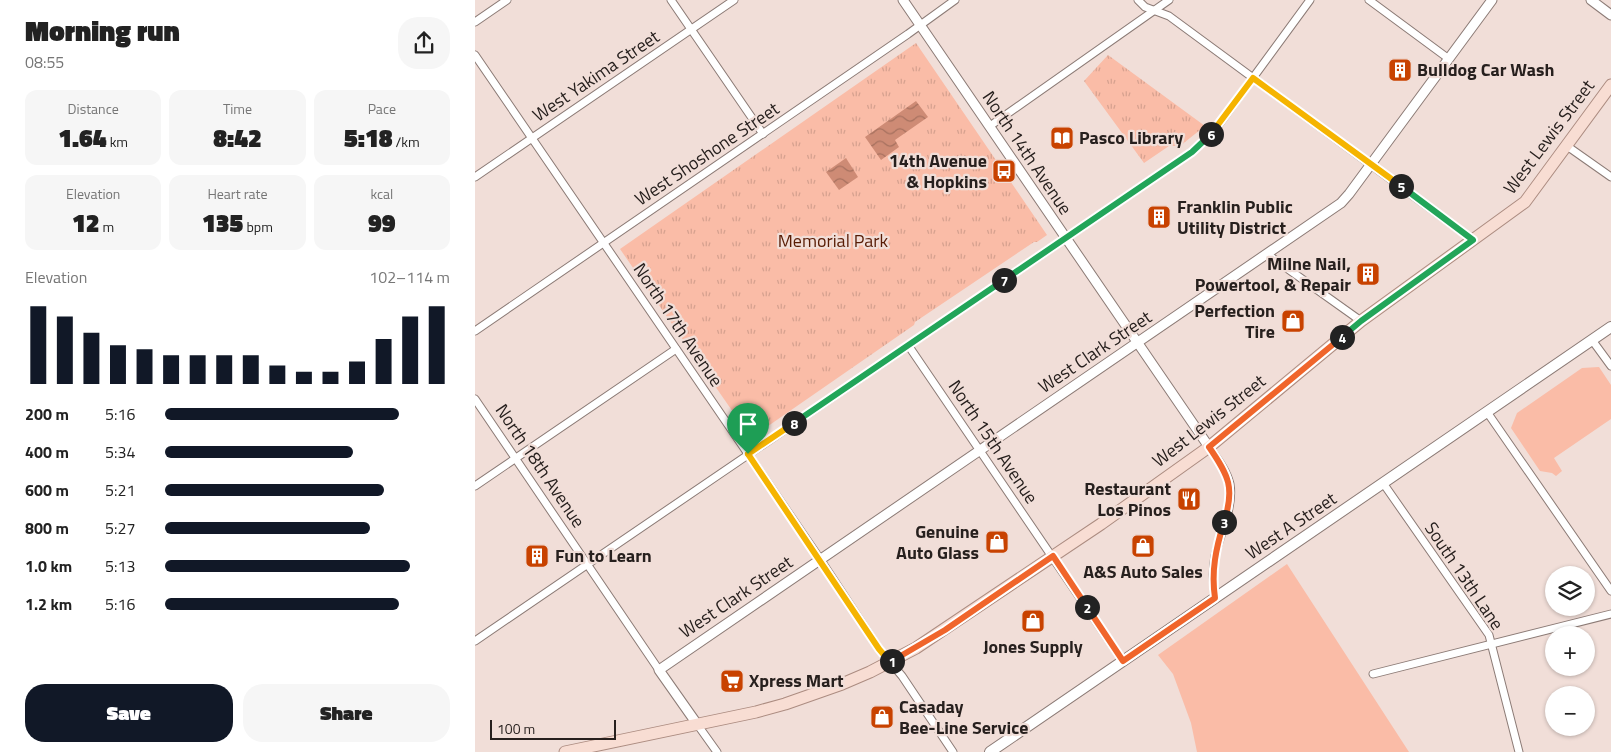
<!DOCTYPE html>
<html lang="en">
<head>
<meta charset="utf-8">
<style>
  body { margin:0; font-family:"Titillium Web",sans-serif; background:#f6f6f6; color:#222; height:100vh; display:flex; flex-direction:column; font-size:19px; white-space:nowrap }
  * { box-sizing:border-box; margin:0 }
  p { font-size:16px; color:#767676 }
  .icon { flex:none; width:28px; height:28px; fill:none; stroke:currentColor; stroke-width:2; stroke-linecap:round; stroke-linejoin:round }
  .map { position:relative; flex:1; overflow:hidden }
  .side { display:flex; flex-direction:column; background:#fff; width:475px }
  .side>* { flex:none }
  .buttons { position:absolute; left:1070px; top:566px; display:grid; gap:10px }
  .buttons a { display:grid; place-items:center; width:50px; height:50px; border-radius:50%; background:#fff; box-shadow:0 1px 4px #0004; font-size:25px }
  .scale { position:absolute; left:15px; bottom:12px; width:126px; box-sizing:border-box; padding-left:5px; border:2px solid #27201e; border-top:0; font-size:14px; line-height:18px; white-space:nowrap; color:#27201e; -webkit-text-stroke:4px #f1ded8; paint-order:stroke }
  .pin { position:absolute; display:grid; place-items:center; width:42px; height:42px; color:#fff; margin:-51px -21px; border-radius:50% 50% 50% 0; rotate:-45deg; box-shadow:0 0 5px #0007 }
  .pin .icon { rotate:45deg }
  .km { position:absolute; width:25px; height:25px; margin:-12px; border-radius:50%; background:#222; color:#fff; font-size:14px; line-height:25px; text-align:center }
  .round { display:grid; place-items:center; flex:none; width:52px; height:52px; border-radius:20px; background:#f6f6f6 }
  .overview { display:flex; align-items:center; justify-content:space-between; height:85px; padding:0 25px }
  h1 { font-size:28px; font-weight:800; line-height:38px }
  .figures { display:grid; grid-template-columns:repeat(3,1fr); gap:8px; height:85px; padding:5px 25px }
  .figures div { display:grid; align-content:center; border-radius:12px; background:#f6f6f6; text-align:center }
  .figures b { font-size:25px; font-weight:800 }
  .figures small { font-size:14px; font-weight:400 }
  .figures p { font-size:14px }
  .chart { height:140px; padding:10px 25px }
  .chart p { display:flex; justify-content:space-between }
  .chart svg { width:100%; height:90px; margin-top:5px; stroke:#111827; stroke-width:6 }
  .cta { display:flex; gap:10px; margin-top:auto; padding:10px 25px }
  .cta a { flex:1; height:58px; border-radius:20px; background:#111827; color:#fff; font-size:20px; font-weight:800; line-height:58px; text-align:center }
  .cta a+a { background:#f6f6f6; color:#222 }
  ul { padding:0 25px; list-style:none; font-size:16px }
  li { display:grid; grid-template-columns:80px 60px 1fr; align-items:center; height:38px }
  li i { height:12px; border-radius:6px; background:#111827 }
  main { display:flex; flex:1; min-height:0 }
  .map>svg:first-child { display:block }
  .green { fill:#fabca7 }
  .park { fill:url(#park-tufts) }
  .water { fill:url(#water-waves) }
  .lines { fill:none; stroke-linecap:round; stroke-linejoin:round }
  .minor-casing { stroke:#8c7b76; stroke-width:9 }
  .tertiary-casing { stroke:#8c7b76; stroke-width:11 }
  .secondary-casing { stroke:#8c7b76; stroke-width:12 }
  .primary-casing { stroke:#ac8c81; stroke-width:13 }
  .minor { stroke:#fff; stroke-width:7 }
  .tertiary { stroke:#fff; stroke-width:9 }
  .secondary { stroke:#fff; stroke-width:10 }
  .primary { stroke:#f8ddd3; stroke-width:11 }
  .split-1-casing { stroke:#fff; stroke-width:10 }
  .split-2-casing { stroke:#fff; stroke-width:10 }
  .split-3-casing { stroke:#fff; stroke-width:10 }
  .split-4-casing { stroke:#fff; stroke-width:10 }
  .split-5-casing { stroke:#fff; stroke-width:10 }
  .split-6-casing { stroke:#fff; stroke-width:10 }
  .split-7-casing { stroke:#fff; stroke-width:10 }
  .split-8-casing { stroke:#fff; stroke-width:10 }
  .split-9-casing { stroke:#fff; stroke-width:10 }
  .split-1 { stroke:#f5b400; stroke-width:6 }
  .split-2 { stroke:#f0652b; stroke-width:6 }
  .split-3 { stroke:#f0652b; stroke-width:6 }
  .split-4 { stroke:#f0652b; stroke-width:6 }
  .split-5 { stroke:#22a559; stroke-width:6 }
  .split-6 { stroke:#f5b400; stroke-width:6 }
  .split-7 { stroke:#22a559; stroke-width:6 }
  .split-8 { stroke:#22a559; stroke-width:6 }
  .split-9 { stroke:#f5b400; stroke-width:6 }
  .labels { text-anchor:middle; stroke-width:4.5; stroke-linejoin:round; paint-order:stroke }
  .poi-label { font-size:18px; font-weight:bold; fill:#27201e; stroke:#f1ded8; text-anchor:start }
  .street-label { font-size:18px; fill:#27201e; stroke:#f1ded8 }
  .park-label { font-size:18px; fill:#581c05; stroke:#f1ded8 }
</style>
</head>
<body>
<main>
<section class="side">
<div class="overview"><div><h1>Morning run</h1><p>08:55</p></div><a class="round"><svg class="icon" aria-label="share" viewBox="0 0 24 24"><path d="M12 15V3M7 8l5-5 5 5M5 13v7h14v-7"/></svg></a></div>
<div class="figures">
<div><p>Distance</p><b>1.64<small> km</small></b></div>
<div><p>Time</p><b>8:42</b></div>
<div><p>Pace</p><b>5:18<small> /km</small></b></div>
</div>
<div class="figures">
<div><p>Elevation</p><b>12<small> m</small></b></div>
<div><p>Heart rate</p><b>135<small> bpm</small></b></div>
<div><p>kcal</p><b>99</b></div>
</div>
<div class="chart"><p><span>Elevation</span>102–114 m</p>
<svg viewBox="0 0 160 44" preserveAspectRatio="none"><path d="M5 44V6M15 44V11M25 44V19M35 44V25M45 44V27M55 44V30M65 44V30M75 44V30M85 44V30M95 44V35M105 44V38M115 44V38M125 44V33M135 44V22M145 44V11M155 44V6"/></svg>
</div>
<ul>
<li><b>200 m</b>5:16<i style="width:82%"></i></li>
<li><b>400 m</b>5:34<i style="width:66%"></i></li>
<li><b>600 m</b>5:21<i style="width:77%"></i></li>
<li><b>800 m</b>5:27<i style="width:72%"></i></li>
<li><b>1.0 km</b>5:13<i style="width:86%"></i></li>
<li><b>1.2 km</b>5:16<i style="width:82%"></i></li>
</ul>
<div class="cta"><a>Save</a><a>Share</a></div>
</section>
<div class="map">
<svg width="1136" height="752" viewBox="0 0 1136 752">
  <defs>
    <pattern id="park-tufts" width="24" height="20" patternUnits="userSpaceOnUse" patternTransform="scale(1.25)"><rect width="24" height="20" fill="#fabca7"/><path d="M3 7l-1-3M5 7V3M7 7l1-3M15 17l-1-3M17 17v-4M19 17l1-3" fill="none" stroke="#d6a18f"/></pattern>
    <pattern id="water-waves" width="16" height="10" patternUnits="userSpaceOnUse" patternTransform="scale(1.25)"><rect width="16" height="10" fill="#ce8b75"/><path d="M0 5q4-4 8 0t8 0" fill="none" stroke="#a7715f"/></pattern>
  </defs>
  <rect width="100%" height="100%" fill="#f1ded8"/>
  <g class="green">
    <polygon points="1124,367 1136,385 1136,419 1079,458 1087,471 1081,476 1077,473 1065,471 1036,428 1042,413 1107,368"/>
    <polygon points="812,564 934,752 722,752 716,723 698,674 683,655"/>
  </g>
  <g class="park">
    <polygon points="441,43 572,235 562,242 559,242 440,322 439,325 276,438 145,249"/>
    <polygon points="633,55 730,126 705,146 694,146 669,163 609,81"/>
  </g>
  <g class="water">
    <polygon points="441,101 453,117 420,140 424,147 406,160 390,137"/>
    <polygon points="371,158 383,177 364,190 351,172"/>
  </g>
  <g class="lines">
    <g class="minor-casing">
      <g id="minor">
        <polyline points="196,0 288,134"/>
        <polyline points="663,0 670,7 694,16 998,240"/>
        <polyline points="894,0 974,59"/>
        <polyline points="0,22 32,0"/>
        <polyline points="0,55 345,559 404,649 427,676 478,752"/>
        <polyline points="515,126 694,0"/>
        <polyline points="1092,146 1136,177"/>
        <polyline points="0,177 259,0"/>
        <polyline points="792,254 886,321"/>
        <polyline points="0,331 433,34 480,0"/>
        <polyline points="1117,340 1136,366"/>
        <polyline points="433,345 648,661"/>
        <polyline points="0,399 184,670"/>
        <polyline points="1012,412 1136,591"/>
        <path d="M734 447C742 458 752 471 755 484 759 507 745 534 740 556 737 570 738 584 740 598"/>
        <polyline points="908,483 1014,635 1044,752"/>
        <polyline points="0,486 201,349"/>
        <polyline points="0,641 717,152 739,131 835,0"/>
        <polyline points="898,674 1136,614"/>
        <polyline points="222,724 242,752"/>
      </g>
    </g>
    <g class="tertiary-casing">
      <g id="tertiary">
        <polyline points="428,0 734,447"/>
        <polyline points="1116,0 1136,15"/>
        <polyline points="222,724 184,670 866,203 874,194 1017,0"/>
      </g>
    </g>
    <g class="secondary-casing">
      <polyline id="secondary" points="515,752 1136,327"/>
    </g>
    <g class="primary-casing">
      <polyline id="primary" points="90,752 281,712 310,704 367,684 395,672 441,648 626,524 734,447 886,321 1050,202 1136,85"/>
    </g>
    <use href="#minor" class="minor"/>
    <use href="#tertiary" class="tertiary"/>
    <use href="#secondary" class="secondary"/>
    <use href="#primary" class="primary"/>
  </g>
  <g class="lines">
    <g class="split-1-casing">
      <polyline id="split-1" points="273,454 404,649 415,662 417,661"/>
    </g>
    <g class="split-2-casing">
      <polyline id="split-2" points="417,661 470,630 578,556 612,607"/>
    </g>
    <g class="split-3-casing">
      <path id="split-3" d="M612 607 648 661 740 598C736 571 741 548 749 522"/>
    </g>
    <g class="split-4-casing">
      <path id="split-4" d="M749 522C760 488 754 476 734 447L867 337"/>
    </g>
    <g class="split-5-casing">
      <polyline id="split-5" points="867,337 886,321 998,240 926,186"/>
    </g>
    <g class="split-6-casing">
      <polyline id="split-6" points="736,134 778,78 926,186"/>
    </g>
    <g class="split-7-casing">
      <polyline id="split-7" points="529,280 717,152 736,134"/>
    </g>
    <g class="split-8-casing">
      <polyline id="split-8" points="319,423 529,280"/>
    </g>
    <g class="split-9-casing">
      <polyline id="split-9" points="273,454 319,423"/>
    </g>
    <use href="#split-1" class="split-1"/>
    <use href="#split-2" class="split-2"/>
    <use href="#split-3" class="split-3"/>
    <use href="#split-4" class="split-4"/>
    <use href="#split-5" class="split-5"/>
    <use href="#split-6" class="split-6"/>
    <use href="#split-7" class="split-7"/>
    <use href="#split-8" class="split-8"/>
    <use href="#split-9" class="split-9"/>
  </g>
  <defs>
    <g id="building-square" transform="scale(1.25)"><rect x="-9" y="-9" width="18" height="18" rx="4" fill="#c84200" stroke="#f1ded8"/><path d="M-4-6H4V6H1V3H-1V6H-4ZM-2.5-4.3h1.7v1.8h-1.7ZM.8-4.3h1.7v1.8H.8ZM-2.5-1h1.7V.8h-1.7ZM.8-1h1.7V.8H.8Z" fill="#fff"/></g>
    <g id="library-square" transform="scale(1.25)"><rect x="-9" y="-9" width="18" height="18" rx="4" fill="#c84200" stroke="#f1ded8"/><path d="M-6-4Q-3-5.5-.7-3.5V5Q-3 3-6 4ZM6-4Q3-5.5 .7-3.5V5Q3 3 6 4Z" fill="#fff"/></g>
    <g id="bus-square" transform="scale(1.25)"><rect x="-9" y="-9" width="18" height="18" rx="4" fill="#c84200" stroke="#f1ded8"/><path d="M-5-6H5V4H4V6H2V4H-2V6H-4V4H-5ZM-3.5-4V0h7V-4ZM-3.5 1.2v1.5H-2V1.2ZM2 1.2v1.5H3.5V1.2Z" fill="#fff"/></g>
    <g id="shop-square" transform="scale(1.25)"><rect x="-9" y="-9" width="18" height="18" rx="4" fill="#c84200" stroke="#f1ded8"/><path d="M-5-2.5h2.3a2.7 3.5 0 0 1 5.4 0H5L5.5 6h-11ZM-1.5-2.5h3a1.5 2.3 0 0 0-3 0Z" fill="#fff"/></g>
    <g id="restaurant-square" transform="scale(1.25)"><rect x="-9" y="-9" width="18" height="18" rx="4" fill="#c84200" stroke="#f1ded8"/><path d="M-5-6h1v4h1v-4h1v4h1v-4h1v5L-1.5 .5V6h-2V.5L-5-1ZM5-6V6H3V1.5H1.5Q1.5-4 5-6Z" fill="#fff"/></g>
    <g id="supermarket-square" transform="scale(1.25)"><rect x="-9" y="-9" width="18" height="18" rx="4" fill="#c84200" stroke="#f1ded8"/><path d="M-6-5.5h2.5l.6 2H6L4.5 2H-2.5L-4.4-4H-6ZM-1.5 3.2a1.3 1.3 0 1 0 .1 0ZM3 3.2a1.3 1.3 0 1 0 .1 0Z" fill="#fff"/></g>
  </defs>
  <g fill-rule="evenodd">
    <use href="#building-square" x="925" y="70"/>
    <use href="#library-square" x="587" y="138"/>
    <use href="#bus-square" x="529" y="171"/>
    <use href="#building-square" x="684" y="217"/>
    <use href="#building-square" x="893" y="274"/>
    <use href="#shop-square" x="818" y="321"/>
    <use href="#restaurant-square" x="714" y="499"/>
    <use href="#shop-square" x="522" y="542"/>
    <use href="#shop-square" x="668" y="546"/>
    <use href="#building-square" x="62" y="556"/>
    <use href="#shop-square" x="558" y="621"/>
    <use href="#supermarket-square" x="257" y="681"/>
    <use href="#shop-square" x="407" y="717"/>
  </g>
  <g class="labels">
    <g class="poi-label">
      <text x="942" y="76">Bulldog Car Wash</text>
      <text x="604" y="144">Pasco Library</text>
      <text x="512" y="167" text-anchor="end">14th Avenue<tspan x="512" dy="21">&amp; Hopkins</tspan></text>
      <text x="702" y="213">Franklin Public<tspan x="702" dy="21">Utility District</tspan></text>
      <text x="876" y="270" text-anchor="end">Milne Nail,<tspan x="876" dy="21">Powertool, &amp; Repair</tspan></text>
      <text x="800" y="317" text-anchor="end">Perfection<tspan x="800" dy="21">Tire</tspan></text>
      <text x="696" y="495" text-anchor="end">Restaurant<tspan x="696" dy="21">Los Pinos</tspan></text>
      <text x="504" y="538" text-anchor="end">Genuine<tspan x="504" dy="21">Auto Glass</tspan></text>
      <text x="80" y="562">Fun to Learn</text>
      <text x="668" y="578" text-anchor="middle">A&amp;S Auto Sales</text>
      <text x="558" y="653" text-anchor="middle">Jones Supply</text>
      <text x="274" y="687">Xpress Mart</text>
      <text x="424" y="713">Casaday<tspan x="424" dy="21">Bee-Line Service</tspan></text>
    </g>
    <g class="street-label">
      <text transform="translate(121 76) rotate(-34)" y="6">West Yakima Street</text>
      <text transform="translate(1074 137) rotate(-53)" y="6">West Lewis Street</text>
      <text transform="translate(552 153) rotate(56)" y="6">North 14th Avenue</text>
      <text transform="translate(232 154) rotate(-34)" y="6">West Shoshone Street</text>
      <text transform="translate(203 325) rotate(56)" y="6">North 17th Avenue</text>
      <text transform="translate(620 352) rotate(-34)" y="6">West Clark Street</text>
      <text transform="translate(734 421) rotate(-38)" y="6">West Lewis Street</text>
      <text transform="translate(518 442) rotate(56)" y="6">North 15th Avenue</text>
      <text transform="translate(65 466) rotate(56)" y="6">North 18th Avenue</text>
      <text transform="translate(816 526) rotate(-34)" y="6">West A Street</text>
      <text transform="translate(989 576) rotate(56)" y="6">South 13th Lane</text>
      <text transform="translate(261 597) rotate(-34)" y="6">West Clark Street</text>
    </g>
    <g class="park-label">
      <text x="358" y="247">Memorial Park</text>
    </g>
  </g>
</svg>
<div class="buttons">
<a><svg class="icon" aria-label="layers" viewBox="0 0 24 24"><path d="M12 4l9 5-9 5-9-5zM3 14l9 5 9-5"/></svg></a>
<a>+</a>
<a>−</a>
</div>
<div class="scale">100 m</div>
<div class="pin" style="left:273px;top:454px;background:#1e9e55"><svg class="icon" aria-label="arrive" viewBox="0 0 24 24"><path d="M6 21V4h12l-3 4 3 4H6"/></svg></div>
<b class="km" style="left:417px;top:661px">1</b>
<b class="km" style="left:612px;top:607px">2</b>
<b class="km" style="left:749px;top:522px">3</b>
<b class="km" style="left:867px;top:337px">4</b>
<b class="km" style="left:926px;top:186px">5</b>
<b class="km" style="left:736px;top:134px">6</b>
<b class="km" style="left:529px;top:280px">7</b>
<b class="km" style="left:319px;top:423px">8</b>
</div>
</main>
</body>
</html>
